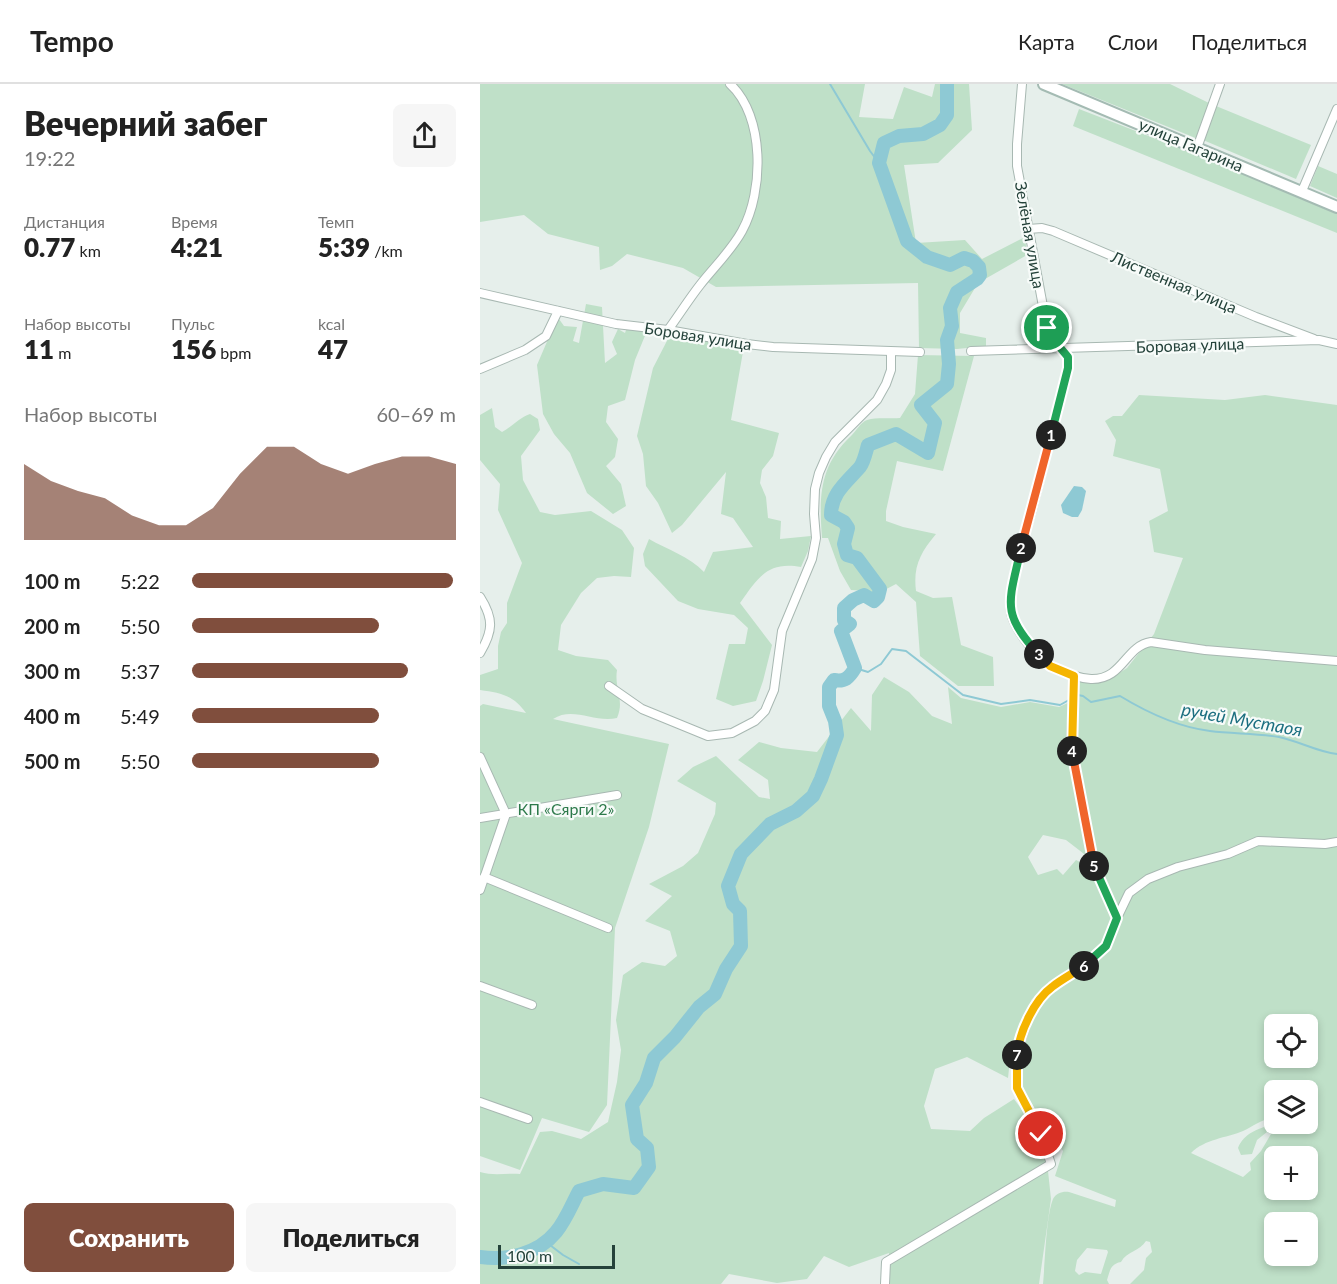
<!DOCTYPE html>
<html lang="ru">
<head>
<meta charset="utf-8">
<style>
  body { margin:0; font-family:Lato,sans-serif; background:#f6f6f6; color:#222; height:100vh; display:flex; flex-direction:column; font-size:22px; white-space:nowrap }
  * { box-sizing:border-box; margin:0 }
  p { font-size:20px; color:#767676 }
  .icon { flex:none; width:33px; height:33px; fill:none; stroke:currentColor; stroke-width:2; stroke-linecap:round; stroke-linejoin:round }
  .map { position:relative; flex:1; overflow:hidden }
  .sheet { display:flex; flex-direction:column; background:#fff; width:480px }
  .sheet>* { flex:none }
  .buttons { position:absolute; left:784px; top:930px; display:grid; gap:12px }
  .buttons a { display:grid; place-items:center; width:54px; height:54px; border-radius:9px; background:#fff; box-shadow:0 3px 9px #0003; font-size:30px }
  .scale { position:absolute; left:18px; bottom:15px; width:117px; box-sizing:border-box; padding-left:6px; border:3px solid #24423a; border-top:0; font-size:16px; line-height:21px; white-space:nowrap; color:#24423a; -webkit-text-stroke:4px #f7fbf9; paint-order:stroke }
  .pin { position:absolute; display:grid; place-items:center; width:51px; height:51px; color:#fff; margin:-26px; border:3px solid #fff; border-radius:50%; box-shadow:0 2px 6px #0007 }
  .km { position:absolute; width:30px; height:30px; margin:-15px; border-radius:50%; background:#222; color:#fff; font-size:16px; line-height:30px; text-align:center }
  .round { display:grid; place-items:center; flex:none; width:63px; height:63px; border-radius:9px; background:#f6f6f6 }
  .overview { display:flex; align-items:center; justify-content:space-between; height:102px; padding:0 24px }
  h1 { font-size:33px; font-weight:800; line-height:45px }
  .metrics { display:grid; grid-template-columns:repeat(3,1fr); gap:9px; height:102px; padding:6px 24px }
  .metrics div { display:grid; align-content:center }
  .metrics b { font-size:26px; font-weight:800 }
  .metrics small { font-size:16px; font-weight:400 }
  .metrics p { font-size:16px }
  .chart { height:168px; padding:12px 24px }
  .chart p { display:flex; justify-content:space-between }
  .chart svg { width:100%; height:108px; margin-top:6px; fill:#804e3d; opacity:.7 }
  .cta { display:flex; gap:12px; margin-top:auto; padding:12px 24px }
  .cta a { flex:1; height:69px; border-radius:9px; background:#804e3d; color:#fff; font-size:24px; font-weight:800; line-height:69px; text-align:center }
  .cta a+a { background:#f6f6f6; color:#222 }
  ul { padding:0 24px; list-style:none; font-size:20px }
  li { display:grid; grid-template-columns:96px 72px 1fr; align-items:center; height:45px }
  li i { height:15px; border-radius:8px; background:#804e3d }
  header { display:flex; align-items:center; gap:36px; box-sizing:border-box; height:84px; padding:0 30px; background:#fff; border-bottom:2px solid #e0e0e0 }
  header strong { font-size:28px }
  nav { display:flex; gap:33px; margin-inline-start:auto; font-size:21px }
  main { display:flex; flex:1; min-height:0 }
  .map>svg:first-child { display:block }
  .green { fill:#bfe0c8; fill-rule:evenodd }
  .water { fill:#8ec9d4 }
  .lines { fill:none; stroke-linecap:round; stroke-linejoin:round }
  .stream { stroke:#8ec9d4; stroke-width:2 }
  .river { stroke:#8ec9d4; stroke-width:14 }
  .minor-casing { stroke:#a8b8b2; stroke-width:10 }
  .secondary-casing { stroke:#a4bbb3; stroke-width:14 }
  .minor { stroke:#fff; stroke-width:8 }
  .secondary { stroke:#fff; stroke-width:10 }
  .split-1-casing { stroke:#fff; stroke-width:12 }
  .split-2-casing { stroke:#fff; stroke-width:12 }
  .split-3-casing { stroke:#fff; stroke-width:12 }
  .split-4-casing { stroke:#fff; stroke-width:12 }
  .split-5-casing { stroke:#fff; stroke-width:12 }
  .split-6-casing { stroke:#fff; stroke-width:12 }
  .split-7-casing { stroke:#fff; stroke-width:12 }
  .split-8-casing { stroke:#fff; stroke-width:12 }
  .split-1 { stroke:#22a559; stroke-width:8 }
  .split-2 { stroke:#f0652b; stroke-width:8 }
  .split-3 { stroke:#22a559; stroke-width:8 }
  .split-4 { stroke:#f5b400; stroke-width:8 }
  .split-5 { stroke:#f0652b; stroke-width:8 }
  .split-6 { stroke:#22a559; stroke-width:8 }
  .split-7 { stroke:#f5b400; stroke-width:8 }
  .split-8 { stroke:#f5b400; stroke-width:8 }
  .labels { text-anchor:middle; stroke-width:4.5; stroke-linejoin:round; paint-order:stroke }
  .street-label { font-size:16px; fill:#24423a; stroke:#f7fbf9 }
  .park-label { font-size:16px; fill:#2d7a4b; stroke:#f7fbf9 }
  .water-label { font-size:18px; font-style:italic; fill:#1c6f80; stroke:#f7fbf9 }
</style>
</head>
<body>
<header>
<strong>Tempo</strong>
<nav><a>Карта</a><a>Слои</a><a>Поделиться</a></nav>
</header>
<main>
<section class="sheet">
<div class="overview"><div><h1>Вечерний забег</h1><p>19:22</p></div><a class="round"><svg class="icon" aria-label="share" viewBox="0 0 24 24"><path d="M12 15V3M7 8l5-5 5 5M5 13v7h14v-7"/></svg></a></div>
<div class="metrics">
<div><p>Дистанция</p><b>0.77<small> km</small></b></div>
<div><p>Время</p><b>4:21</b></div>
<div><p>Темп</p><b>5:39<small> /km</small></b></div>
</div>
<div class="metrics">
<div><p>Набор высоты</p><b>11<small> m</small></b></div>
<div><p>Пульс</p><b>156<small> bpm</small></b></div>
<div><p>kcal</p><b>47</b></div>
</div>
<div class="chart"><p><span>Набор высоты</span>60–69 m</p>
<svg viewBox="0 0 160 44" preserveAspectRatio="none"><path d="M0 44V13L10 20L20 24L30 27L40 34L50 38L60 38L70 31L80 17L90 6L100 6L110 13L120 17L130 13L140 10L150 10L160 13V44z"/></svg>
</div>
<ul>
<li><b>100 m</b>5:22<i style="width:99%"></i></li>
<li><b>200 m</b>5:50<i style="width:71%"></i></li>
<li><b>300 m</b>5:37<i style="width:82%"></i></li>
<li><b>400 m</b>5:49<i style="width:71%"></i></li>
<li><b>500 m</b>5:50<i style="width:71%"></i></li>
</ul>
<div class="cta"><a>Сохранить</a><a>Поделиться</a></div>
</section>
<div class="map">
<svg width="857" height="1200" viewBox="0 0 857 1200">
  <rect width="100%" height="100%" fill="#e6efeb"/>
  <g class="green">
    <polygon points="0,0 385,0 379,33 413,35 424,3 452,13 455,0 489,0 492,46 458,79 424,81 436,159 485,156 502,175 545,153 547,171 498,199 480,229 480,249 506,254 506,262 477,265 439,264 438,199 236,203 203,184 147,170 132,182 120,186 119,163 68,150 44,131 0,138"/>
    <polygon points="582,0 690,0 731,20 718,55"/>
    <polygon points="736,22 831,61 816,95 723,56"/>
    <polygon points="599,25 715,70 857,130 857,149 593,42"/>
    <polygon points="838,82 857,90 857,114 830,102"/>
    <polygon points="106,220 122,223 125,279 137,270 132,258 138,245 145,249 148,240 169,242 155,276 145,316 128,322 126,338 138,355 135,373 126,382 141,400 146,422 133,430 107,409 90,369 74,350 63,330 57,281 72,246 79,235 84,242 97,243 93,257 99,259"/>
    <path d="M191 249 264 262 251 336 299 349 293 372 282 386 280 399 286 413 288 434 301 437 300 455 331 452 328 467 321 483C287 477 278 494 260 519L292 561 283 597 276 617 253 622 236 615 249 560H265L268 544 254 531 218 525 198 517 165 482 163 470 169 455C188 466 209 472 224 488L233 468 273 463 253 434 241 430 246 388 202 441 192 449 178 419 166 402 163 370 157 352 173 284Z"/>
    <path d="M438 271 494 272 463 387 417 377 406 427V437L423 443 456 450C440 469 433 483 436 507L453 514 472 513 481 561 513 573 514 602H478L440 572 436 518 416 500 395 511 387 507 371 506 360 487 348 454H342C339 413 339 382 371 352 376 347 381 338 387 336 397 333 410 335 420 334L435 310Z"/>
    <path d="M659 311 745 316 785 311 857 321V1200H650L664 1186 666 1174 672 1168 670 1158 666 1157C660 1167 647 1167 641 1178 630 1180 630 1187 627 1196L629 1200H563C565 1180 566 1132 573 1115 576 1109 583 1107 589 1108L635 1123 636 1116 575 1092 583 1067 561 1035 542 1003 543 967 553 934 570 904 552 915 531 966 528 994 487 973 455 985 444 1022 451 1045 490 1047 504 1034 534 1015 554 1042 570 1080 568 1087 571 1115 559 1200H408L409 1169 369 1183 344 1172 327 1195 297 1199 249 1190 241 1200H0V1088C13 1092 26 1089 40 1090L60 1048 72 1047 101 1055 128 1038 137 998 141 966 136 936 143 891 162 878 185 882 197 872 190 847 165 837 192 812 169 800 203 782 218 769 235 730 236 719 197 697 213 683 236 672 279 713 290 715 288 696 258 676 279 658 301 664 337 668 371 624 391 647 392 611 404 593 429 608 452 632 472 640 468 603 481 614 521 623 550 618 579 623 590 618 587 660 589 681 608 773 586 756 563 751 548 773 558 791 577 785 583 791 596 776 614 785 637 833 615 784 616 779 613 759 596 661 598 598 627 597 647 584 674 550 703 474 674 468 669 437 688 427 680 385 633 372 636 356 625 337 633 332H642ZM795 940H828V974H795ZM795 1006H828V1040H795ZM794 1034 793 1040C778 1045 764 1049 758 1064L761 1071 772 1070 777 1056 787 1048 791 1050 781 1067 770 1079 771 1086 763 1093 711 1069C725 1055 746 1054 763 1047 774 1042 781 1035 794 1034ZM795 1072H828V1106H795ZM795 1138H828V1172H795ZM607 1164 627 1166 628 1168 621 1190 605 1188 599 1191 595 1187 597 1176Z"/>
    <path d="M12 324 15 343 22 348C33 342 39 334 50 330L58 335 60 346 41 372 43 396 60 428 75 431 111 427 142 446 154 464 151 493 134 492 117 494 101 509 81 541 78 566 96 572 128 576 137 586C134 605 145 616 137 634 114 639 93 622 73 635L189 660 169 743 135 844 127 1021 109 1048 62 1034 40 1086 0 1072V622L3 620 46 629C33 611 21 609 0 606V591L18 585V562L21 548 27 539V519L42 479 18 426 20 400 0 376V331Z"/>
  </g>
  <polygon class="water" points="594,402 602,403 606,407 602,426 598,433 592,433 583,429 581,421"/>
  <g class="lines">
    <g class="stream">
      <polyline points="350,0 390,67 399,79"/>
      <path d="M375 584 388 588 401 580 412 565 426 567 483 611 521 620 550 616 580 621 598 611 603 612 611 618 640 612C668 629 697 643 730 647 753 650 776 649 799 653 819 657 837 668 857 670"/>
      <polyline points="66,1158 83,1171 99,1180"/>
    </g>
    <path class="river" d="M0 1173C27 1177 58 1170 76 1148 86 1136 92 1120 99 1107L123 1100 154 1104 169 1083 167 1064 157 1055 152 1021 166 999 174 974 195 953 219 923 235 910 246 885 261 862 260 827 253 820 248 802 261 770 290 740 316 727 333 712 341 695 357 651 355 637 349 622V603L354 596C365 598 369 594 375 584L361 547 370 540 364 536V524L373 516 384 511 394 517 398 513 400 505 377 474 367 471 364 460 368 444 364 438 351 431C351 409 367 398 380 383 384 378 386 368 388 361L416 350 448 369 455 339 441 321 467 300 469 280 467 256 472 242 470 224 477 208 497 195 500 191 499 183 493 177 484 174 470 181 447 173 427 157 399 79 404 59 419 52 443 50 460 41 467 31V0"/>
    <g class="minor-casing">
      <g id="minor">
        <path d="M542 0 537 60V82L567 244 573 255 588 273V284C576 332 564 379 552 426 545 450 527 506 531 529 534 545 558 575 572 583 584 589 598 594 611 595 643 596 645 562 671 558L725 566 857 577"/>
        <polyline points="717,64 740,0"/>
        <polyline points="822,107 857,25"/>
        <polyline points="548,145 562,144 573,147 776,233 834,255"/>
        <polyline points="0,209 136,240 188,246 267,260 293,263 440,268"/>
        <path d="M188 246C199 231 209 215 220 201 234 183 251 167 262 147 284 107 285 32 250 0"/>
        <polyline points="491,267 839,256 857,260"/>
        <polyline points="0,285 45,266 66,252 78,227"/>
        <path d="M0 513C14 535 13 547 0 569"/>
        <polyline points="129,602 162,625 228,652 252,649 275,637 285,627 294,606 302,547 332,475 336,454 334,430 335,405 339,389 346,373 355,358 397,316 406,300 411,286 411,269"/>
        <polyline points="0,673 26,730"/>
        <polyline points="0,734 137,711"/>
        <polyline points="4,793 128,844"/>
        <polyline points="0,806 26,730"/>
        <polyline points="637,834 649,809 668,795 698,783 748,770 778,757 845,760 857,758"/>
        <polyline points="0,902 52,921"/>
        <polyline points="0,1018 48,1035"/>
        <polyline points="405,1200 406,1178 571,1080 561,1050 537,1004 537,967 548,935 557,918 571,903 604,883 626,862 637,834 614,785 591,660 594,592"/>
      </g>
    </g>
    <g class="secondary-casing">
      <polyline id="secondary" points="564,0 857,123"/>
    </g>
    <use href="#minor" class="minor"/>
    <use href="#secondary" class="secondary"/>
  </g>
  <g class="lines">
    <g class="split-1-casing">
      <polyline id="split-1" points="567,244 573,255 588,273 588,284 571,351"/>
    </g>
    <g class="split-2-casing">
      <polyline id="split-2" points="541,464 571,351"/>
    </g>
    <g class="split-3-casing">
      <path id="split-3" d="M541 464C530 516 519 529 559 570"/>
    </g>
    <g class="split-4-casing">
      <polyline id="split-4" points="559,570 570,582 594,592 592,667"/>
    </g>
    <g class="split-5-casing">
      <polyline id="split-5" points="592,667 614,782"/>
    </g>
    <g class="split-6-casing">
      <polyline id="split-6" points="604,882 626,862 637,834 614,782"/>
    </g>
    <g class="split-7-casing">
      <path id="split-7" d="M537 971C539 949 554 916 572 903 582 895 594 889 604 882"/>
    </g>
    <g class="split-8-casing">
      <polyline id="split-8" points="537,971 537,1004 561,1050"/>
    </g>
    <use href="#split-1" class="split-1"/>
    <use href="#split-2" class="split-2"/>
    <use href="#split-3" class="split-3"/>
    <use href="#split-4" class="split-4"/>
    <use href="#split-5" class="split-5"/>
    <use href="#split-6" class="split-6"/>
    <use href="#split-7" class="split-7"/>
    <use href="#split-8" class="split-8"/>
  </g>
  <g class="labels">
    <g class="street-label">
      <text transform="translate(711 61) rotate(23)" y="6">улица Гагарина</text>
      <text transform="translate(550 151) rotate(80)" y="6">Зелёная улица</text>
      <text transform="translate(694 198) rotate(23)" y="6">Лиственная улица</text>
      <text transform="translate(218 252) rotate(9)" y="6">Боровая улица</text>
      <text transform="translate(710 261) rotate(-2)" y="6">Боровая улица</text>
    </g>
    <g class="park-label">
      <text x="86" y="731">КП «Сярги 2»</text>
    </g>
    <g class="water-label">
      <text transform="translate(762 636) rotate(10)" y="6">ручей Мустаоя</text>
    </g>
  </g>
</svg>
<div class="buttons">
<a><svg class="icon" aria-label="locate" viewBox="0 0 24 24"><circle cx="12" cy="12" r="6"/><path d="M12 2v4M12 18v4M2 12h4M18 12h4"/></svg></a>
<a><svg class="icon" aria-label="layers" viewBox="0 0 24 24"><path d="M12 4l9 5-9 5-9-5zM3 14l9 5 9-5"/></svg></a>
<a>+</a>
<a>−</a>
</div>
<div class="scale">100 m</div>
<div class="pin" style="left:567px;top:244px;background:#1e9e55"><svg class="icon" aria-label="arrive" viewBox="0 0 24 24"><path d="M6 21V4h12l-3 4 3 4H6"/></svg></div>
<div class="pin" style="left:561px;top:1050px;background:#d93025"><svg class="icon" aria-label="check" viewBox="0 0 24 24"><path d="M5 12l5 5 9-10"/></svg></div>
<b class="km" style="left:571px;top:351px">1</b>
<b class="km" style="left:541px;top:464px">2</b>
<b class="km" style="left:559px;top:570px">3</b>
<b class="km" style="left:592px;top:667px">4</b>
<b class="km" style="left:614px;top:782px">5</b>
<b class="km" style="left:604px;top:882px">6</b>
<b class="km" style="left:537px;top:971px">7</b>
</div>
</main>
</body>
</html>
